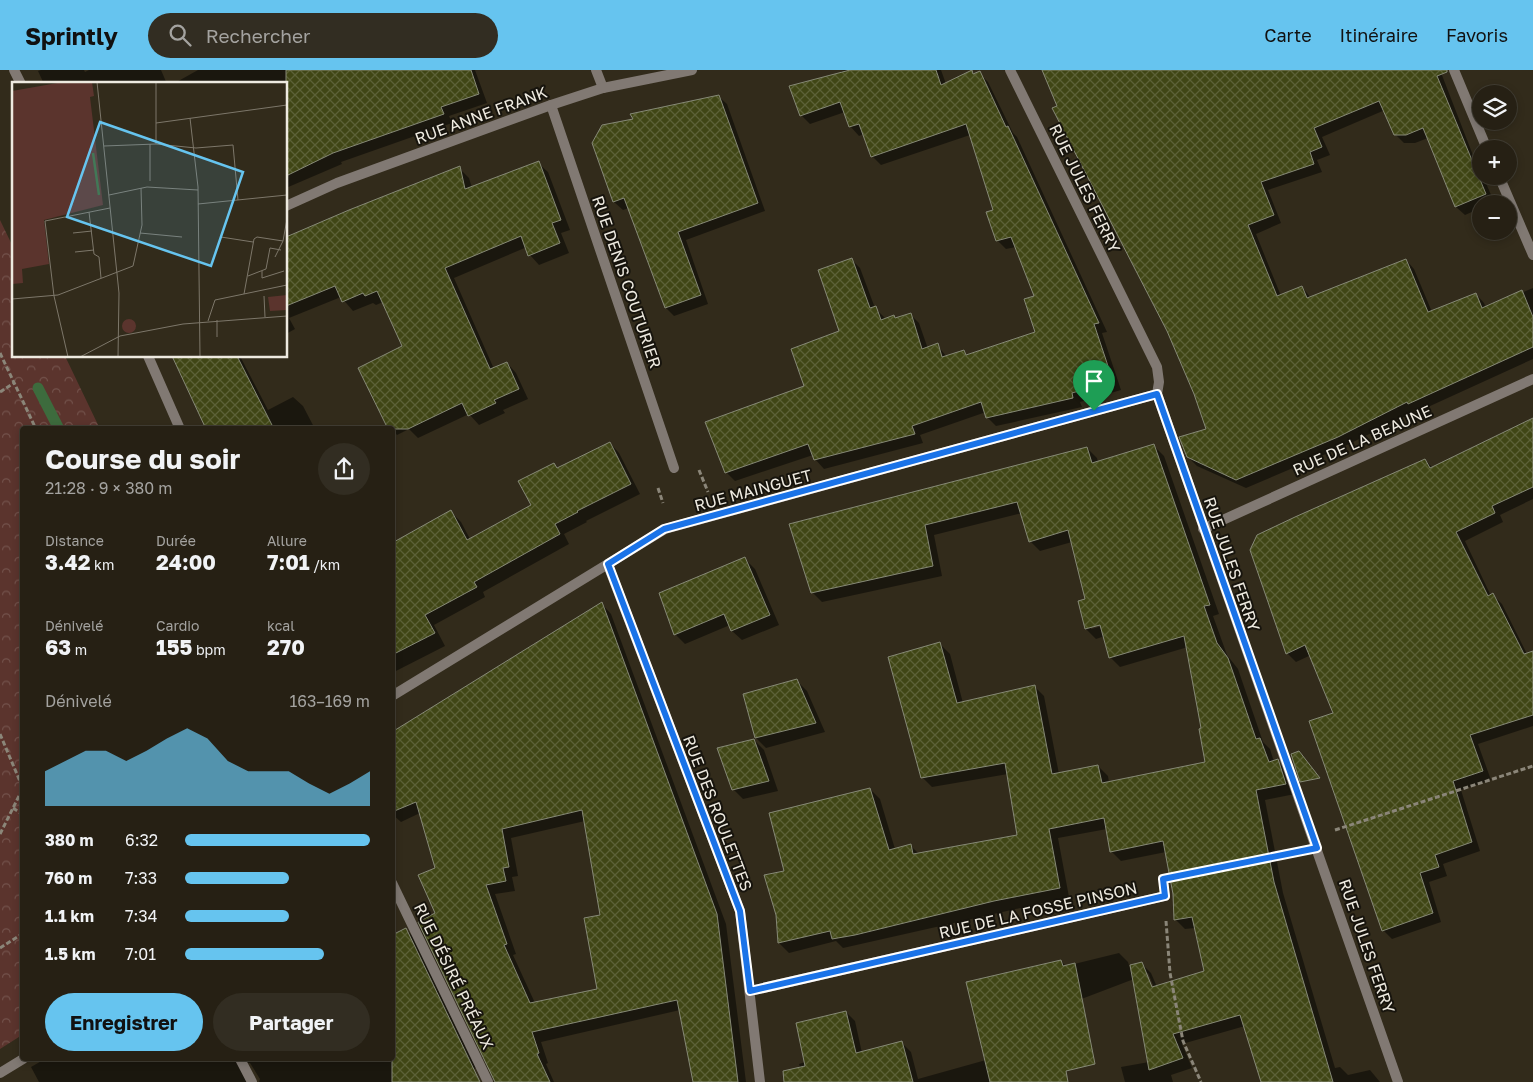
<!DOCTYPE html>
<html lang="fr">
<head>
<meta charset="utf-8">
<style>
  body { margin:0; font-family:"Golos Text",sans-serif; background:#322d22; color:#f1f3f6; height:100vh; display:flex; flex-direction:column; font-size:19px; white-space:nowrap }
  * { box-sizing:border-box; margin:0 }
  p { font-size:16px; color:#a4a3a0 }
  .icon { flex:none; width:28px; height:28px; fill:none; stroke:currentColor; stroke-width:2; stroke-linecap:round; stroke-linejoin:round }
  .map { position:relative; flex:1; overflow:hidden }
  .drawer { position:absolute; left:20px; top:356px; width:375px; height:635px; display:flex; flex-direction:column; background:#262014; border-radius:5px; box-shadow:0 2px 8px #0003,0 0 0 1px #423e34 }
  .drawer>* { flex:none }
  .buttons { position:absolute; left:1472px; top:15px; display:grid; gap:10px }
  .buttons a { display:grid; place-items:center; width:45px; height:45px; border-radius:50%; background:#262014; box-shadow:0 2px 8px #0003,0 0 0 1px #423e34; font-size:25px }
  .pin { position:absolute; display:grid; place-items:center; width:42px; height:42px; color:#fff; margin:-51px -21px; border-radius:50% 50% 50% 0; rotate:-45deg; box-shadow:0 0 5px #0007 }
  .pin .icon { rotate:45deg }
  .round { display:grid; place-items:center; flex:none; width:52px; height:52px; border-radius:26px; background:#322d22 }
  .head { display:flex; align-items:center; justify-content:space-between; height:85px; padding:0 25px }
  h1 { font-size:28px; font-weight:700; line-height:38px }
  .stats { display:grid; grid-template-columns:repeat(3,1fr); gap:8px; height:85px; padding:5px 25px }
  .stats div { display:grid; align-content:center }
  .stats b { font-size:21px; font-weight:700 }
  .stats small { font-size:14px; font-weight:400 }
  .stats p { font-size:14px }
  .chart { height:140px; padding:10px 25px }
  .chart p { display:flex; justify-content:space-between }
  .chart svg { width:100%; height:90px; margin-top:5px; fill:#66c4ef; opacity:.7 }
  .action { display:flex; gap:10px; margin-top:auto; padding:10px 25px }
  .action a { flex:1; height:58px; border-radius:30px; background:#66c4ef; color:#111; font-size:20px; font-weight:700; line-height:58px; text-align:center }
  .action a+a { background:#322d22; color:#f1f3f6 }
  ul { padding:0 25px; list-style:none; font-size:16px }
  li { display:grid; grid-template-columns:80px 60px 1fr; align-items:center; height:38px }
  li i { height:12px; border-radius:6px; background:#66c4ef }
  header { display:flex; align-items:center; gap:30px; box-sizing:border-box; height:70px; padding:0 25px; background:#66c4ef; color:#111 }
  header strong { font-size:24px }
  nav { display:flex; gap:28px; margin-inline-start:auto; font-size:18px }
  .search { width:350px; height:45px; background:#322d22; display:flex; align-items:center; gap:12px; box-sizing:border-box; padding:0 18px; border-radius:28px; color:#a4a3a0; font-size:19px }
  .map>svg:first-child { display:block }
  .park { fill:url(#park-crowns) }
  .shadow { fill:#0007; fill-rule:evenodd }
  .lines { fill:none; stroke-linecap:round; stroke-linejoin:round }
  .stream { stroke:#3d6b3d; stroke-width:11 }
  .building { fill:url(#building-cross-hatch); stroke:#868976; fill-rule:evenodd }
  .path { stroke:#8b8679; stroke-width:3; stroke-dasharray:5 2.5; stroke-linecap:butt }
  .street { stroke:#817973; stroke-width:10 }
  .route-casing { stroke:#fff; stroke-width:10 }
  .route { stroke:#1a73e8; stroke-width:6 }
  .labels { text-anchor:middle; stroke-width:4; stroke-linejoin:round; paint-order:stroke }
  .street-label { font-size:16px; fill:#eeeae0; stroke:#17140d }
  .inset-river { fill:none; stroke:#3d6b3d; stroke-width:2.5 }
  .inset-road { fill:none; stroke:#7d776a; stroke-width:1 }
  .view { fill:#66c4ef; fill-opacity:0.15; stroke:#66c4ef; stroke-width:2.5 }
  .inset-edge { fill:none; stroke:#eeeae0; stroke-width:2.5 }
</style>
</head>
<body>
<header>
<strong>Sprintly</strong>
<div class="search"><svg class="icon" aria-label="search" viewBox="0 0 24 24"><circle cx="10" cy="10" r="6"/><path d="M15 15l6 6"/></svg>Rechercher</div>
<nav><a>Carte</a><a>Itinéraire</a><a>Favoris</a></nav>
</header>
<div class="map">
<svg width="1533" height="1012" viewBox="0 0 1533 1012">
  <defs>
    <pattern id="park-crowns" width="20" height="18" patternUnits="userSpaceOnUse" patternTransform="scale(1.25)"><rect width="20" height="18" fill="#5b342d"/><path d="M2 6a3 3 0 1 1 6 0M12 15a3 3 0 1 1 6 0" fill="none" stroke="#73524b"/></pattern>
    <pattern id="building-cross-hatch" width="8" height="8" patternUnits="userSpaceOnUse" patternTransform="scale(1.25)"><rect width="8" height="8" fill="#404615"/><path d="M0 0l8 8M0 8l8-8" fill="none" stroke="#5c6137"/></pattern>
  </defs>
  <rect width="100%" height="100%" fill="#322b1b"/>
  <polygon class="park" points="0,150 14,179 14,286 65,286 100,359 22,359 22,965 0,979"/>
  <g class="shadow">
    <polygon points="41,0 84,0 85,2 89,0 161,0 167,14 44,14 38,1"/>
    <polygon points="198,0 475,0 487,33 449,46 452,53 341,92 342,94 286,118 286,14 173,14"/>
    <polygon points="846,0 941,0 946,14 972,2 974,5 979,3 988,12 1013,63 1017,67 1107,262 1102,263 1121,320 1080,332 1082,337 996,356 987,347 986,342 920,365 923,373 824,399 815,389 813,385 735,411 726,402 806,317 841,262 851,189 860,198 875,238 886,249 894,246 897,249 910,244 919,253 928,279 937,275 947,287 963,281 968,286 1036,262 1035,227 1016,177 1006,179 997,170 994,141 970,65 881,95 872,86 864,64 859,66 850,56 845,42 810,54 801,45 842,3 841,1"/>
    <polygon points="1125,0 1440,0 1481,106 1483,106 1494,132 1481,134 1481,138 1465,145 1456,137 1428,68 1415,73 1404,73 1395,64 1385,40 1322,67 1330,85 1317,90 1322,102 1268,120 1281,153 1256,164 1281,226 1302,217 1311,228 1406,190 1414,199 1432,242 1476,224 1484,233 1486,238 1533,218 1533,289 1417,342 1416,341 1347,375 1246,418 1197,396 1188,387 1208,360"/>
    <polygon points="718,26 727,34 765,141 686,170 708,234 674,246 666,238 629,138 623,140 614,132 593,73 634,50"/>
    <polygon points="538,93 548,102 570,160 561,163 569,183 539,195 530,185 527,177 454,208 494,299 507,293 516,303 528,329 503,340 505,343 479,355 469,344 418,368 409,359 397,365 392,359 404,277 383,232 376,235 373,233 353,241 341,227 289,248 295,259 286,264 286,168 459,98 469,108 472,118"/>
    <polygon points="173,286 244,286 241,288 268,340 293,327 303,336 315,359 208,359"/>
    <polygon points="1533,349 1533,429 1500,445 1503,452 1465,471 1491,526 1493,525 1502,534 1527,584 1533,582 1533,656 1478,674 1491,710 1461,720 1480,781 1443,794 1447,806 1429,812 1441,852 1392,869 1383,860 1335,644 1311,585 1296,592 1287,583 1425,390 1433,398"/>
    <polygon points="610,373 619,383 640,424 586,451 587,452 564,464 569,474 483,522 485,527 434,555 445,576 392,603 392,474 451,442 461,452 470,469 533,436 554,394 559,399"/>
    <path d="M1154 376 1164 386 1219 544 1213 546 1227 585 1238 599 1263 672 1270 679 1274 692 1277 691 1287 701 1295 724 1265 730 1283 823 1335 998 1340 997 1348 1005 1370 1000 1380 1012H1263L1245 956 1182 974 1192 998 1171 1005 1173 1012H1125L1121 997 1149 992 1134 909 1042 944 1066 1012H804L799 994 805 992 846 942 855 951 862 983 902 973 911 982 918 1009 986 990 1061 891 1066 896 1119 883 1128 892 1131 902 1141 893 1151 903 1157 917 1205 902 1195 858 1185 859 1175 849 1174 824 1166 782 1121 791 1111 781 1107 759 1058 768 1069 827 843 878 836 871 789 883 779 873 785 802 870 719 880 729 895 779 910 775 919 784 1018 766 1008 704 932 717 922 707 940 574 950 584 963 633 1034 616 1044 626 1059 704 1098 696 1108 706 1109 713 1207 693 1203 659 1188 577 1120 597 1110 587 1105 566 1096 569 1086 559 1087 530 1072 472 1040 481 1030 471 1022 443 934 465 942 506 822 532 812 522 791 455 1087 378 1097 388 1098 392ZM1106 553 1107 555 1091 559V556ZM1145 903H1148L1156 922 1154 923Z"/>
    <polygon points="745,489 755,499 779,555 742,570 732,561 730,555 685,574 675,564 660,524"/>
    <path d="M602 534 611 544 726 854 746 1012H694L680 940 541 972 548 993 546 994 554 1012H517L437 844 436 798 420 743 401 752 392 744V663ZM585 751 601 846 599 920 535 933 513 885 516 884 495 824 515 821 512 807 518 806 511 768Z"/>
    <polygon points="797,611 807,621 825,662 766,678 756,668 744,625"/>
    <polygon points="754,670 764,680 778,721 743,729 733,719"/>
    <polygon points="406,859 416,870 478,997 451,1009 453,1012 259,1012 260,1009 250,993 248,993 244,996 248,1012 39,1012 31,997 45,989 392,989"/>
  </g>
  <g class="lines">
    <polyline class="stream" points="38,318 59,359"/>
  </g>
  <g class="building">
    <polygon points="286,0 471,0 479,24 441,37 444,44 333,83 286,106"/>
    <polygon points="850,0 936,0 941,15 972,0 973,4 980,1 1006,57 1008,56 1099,253 1094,254 1113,311 1072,323 1073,328 986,348 981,332 912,356 915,364 814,390 808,374 725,403 705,352 804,316 791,279 839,261 818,200 852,188 870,238 876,236 881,250 894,245 895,248 911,243 922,279 938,273 942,287 964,280 966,285 1035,262 1024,229 1034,226 1011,167 996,171 986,142 993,140 966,54 871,87 859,54 849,57 840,32 800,46 789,16"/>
    <polygon points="1042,0 1447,0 1447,2 1437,6 1486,124 1455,137 1423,58 1406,65 1394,65 1379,31 1314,58 1322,77 1310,82 1314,94 1261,112 1274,145 1248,155 1277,226 1302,216 1307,228 1406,189 1428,242 1476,223 1482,238 1522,220 1533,247 1533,277 1408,334 1407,332 1338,367 1236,410 1187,387 1179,367 1206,359 1194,324 1167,261 1052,38 1057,36"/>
    <polygon points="719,25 758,133 678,162 701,225 665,238 624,128 613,132 592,73 602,55 633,49 630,44"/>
    <polygon points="539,91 561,150 552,153 560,173 528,186 521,166 445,198 490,299 507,292 519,319 494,330 496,333 468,346 462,333 408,359 388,359 358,298 402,276 377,221 365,226 363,223 342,232 335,216 286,236 286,167 349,140 460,96 465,119"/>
    <polygon points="172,286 237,286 274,359 206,359"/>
    <polygon points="1533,348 1533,417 1492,436 1495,443 1456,462 1488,526 1493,523 1524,584 1533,581 1533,645 1470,665 1483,701 1453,711 1472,772 1435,785 1439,797 1420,803 1433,843 1382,861 1309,651 1333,643 1305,575 1286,584 1250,480 1257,465 1295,447 1425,389 1430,398"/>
    <polygon points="610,372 631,414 577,441 578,442 555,454 560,464 474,512 477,517 425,545 435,563 392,585 392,473 451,440 467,470 531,435 518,411 554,393 557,398"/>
    <polygon points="1154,374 1210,535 1204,536 1217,573 1228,588 1256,669 1260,668 1269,692 1278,689 1286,714 1256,720 1274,812 1333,1012 1261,1012 1240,945 1173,964 1183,988 1149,1000 1130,895 1142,892 1152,917 1204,901 1192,847 1174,850 1173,824 1163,771 1110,782 1104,748 1049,759 1060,818 994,831 855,865 832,869 830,861 778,873 776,845 764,805 784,801 769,743 870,718 889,780 911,774 913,784 1017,765 1005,693 921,708 888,587 940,572 957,633 1035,615 1052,704 1098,695 1102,713 1205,692 1199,659 1201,658 1184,566 1109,588 1100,555 1085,559 1078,531 1085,529 1068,460 1029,472 1017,432 925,455 933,496 811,523 789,454 1087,377 1092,393"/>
    <polygon points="745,487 770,545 731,561 724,544 674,565 659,523"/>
    <path d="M602 532 717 844 738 1012H693L677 930 532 962 539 983 537 984 550 1012H495L418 852 435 843 418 805 435 798 416 732 392 742V662ZM582 740 600 845 584 848 597 919 530 933 504 875 507 874 486 815 506 811 503 798 509 797 502 759Z"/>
    <polygon points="797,609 816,653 755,668 743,624"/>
    <polygon points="754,669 769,711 732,720 717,678"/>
    <polygon points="1299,681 1320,708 1300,712 1291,684"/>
    <polygon points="406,858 480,1012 392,1012 392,865"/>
    <polygon points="1061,890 1063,896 1075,893 1095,994 1066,1001 1068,1012 990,1012 966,912"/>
    <polygon points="846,941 856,983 902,971 913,1012 784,1012 783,1001 805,996 796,953"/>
  </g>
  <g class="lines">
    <g class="path">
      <polyline points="0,283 36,359"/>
      <polyline points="0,322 14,313"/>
      <polyline points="699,400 708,422"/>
      <polyline points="658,418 663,433"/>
      <polyline points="0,664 22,716"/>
      <polyline points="13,738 22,744"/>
      <polyline points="1335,760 1533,696"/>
      <polyline points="0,764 22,720"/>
      <polyline points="1180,806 1292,783"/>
      <polyline points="1166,851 1170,903 1183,971 1201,1012"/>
      <polyline points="0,878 22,864"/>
    </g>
    <g class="street">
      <polyline points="14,0 21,14"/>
      <polyline points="596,0 603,18"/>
      <polyline points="1010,0 1157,297 1159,312 1157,324 1398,1012"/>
      <polyline points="1454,0 1487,79"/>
      <polyline points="551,35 674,398"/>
      <polyline points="1499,106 1533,185"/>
      <polyline points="286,136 337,113 551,35 603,18 692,0"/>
      <polyline points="148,286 180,359"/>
      <polyline points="1203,459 1533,309"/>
      <polyline points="608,495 740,841 760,1012"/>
      <polyline points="392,626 665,459 1157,324"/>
      <polyline points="392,813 488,1012"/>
      <polyline points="750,921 1165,826"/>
      <polyline points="240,989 252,1012"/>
      <polyline points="0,1003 23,989"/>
    </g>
  </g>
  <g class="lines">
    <g class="route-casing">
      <polygon id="route" points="1157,324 1317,778 1163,809 1165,826 750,921 740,841 608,494 664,459"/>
    </g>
    <use href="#route" class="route"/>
  </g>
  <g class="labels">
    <g class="street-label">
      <text transform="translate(481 45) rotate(-20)" y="6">RUE ANNE FRANK</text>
      <text transform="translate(1085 118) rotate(64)" y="6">RUE JULES FERRY</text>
      <text transform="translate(627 212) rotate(71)" y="6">RUE DENIS COUTURIER</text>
      <text transform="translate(1362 370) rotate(-24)" y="6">RUE DE LA BEAUNE</text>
      <text transform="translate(753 420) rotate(-15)" y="6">RUE MAINGUET</text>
      <text transform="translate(1232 494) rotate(71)" y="6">RUE JULES FERRY</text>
      <text transform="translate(718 743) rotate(69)" y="6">RUE DES ROULETTES</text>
      <text transform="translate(1038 840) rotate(-13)" y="6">RUE DE LA FOSSE PINSON</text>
      <text transform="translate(1367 876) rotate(71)" y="6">RUE JULES FERRY</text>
      <text transform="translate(454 906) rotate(64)" y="6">RUE DÉSIRÉ PRÉAUX</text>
    </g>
  </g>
  <g transform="translate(12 12)">
    <rect width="275" height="275" fill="#322b1b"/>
    <path d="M51 0H80L82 14 78 15 91 123 32 138 37 182 10 187 11 201 0 202V9ZM110 244a7 7 0 1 1 14 0a7 7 0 1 1-14 0Z" fill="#5b342d"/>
    <path d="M275 213V228L258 229 256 215Z" fill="#5b342d"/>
    <path class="inset-river" d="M81 71 87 113"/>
    <path class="inset-road" d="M85 0 107 211 106 275M178 36 186 105 188 275M144 41 275 23M144 62V0M92 64 144 62 184 66 221 63 226 118M138 99V62M97 113 135 105 186 108M186 122 275 113M77 130 82 172 87 175 89 196M61 151 80 149M128 151 170 155M209 155 241 160M63 170 82 168M263 175 271 159M250 189V196L272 189M236 194 254 187 258 166 269 168M232 212 242 157 245 155 271 159 275 137M252 214 253 235M0 217 46 213 121 184 130 143 129 106M196 239 203 218 275 203M205 255V238M56 275 42 214 33 139 98 126M68 275 108 254 171 242 275 234"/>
    <path class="view" d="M88 40 231 90 199 184 55 135Z"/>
    <rect width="275" height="275" class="inset-edge"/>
  </g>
</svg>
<div class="buttons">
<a><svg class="icon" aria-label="layers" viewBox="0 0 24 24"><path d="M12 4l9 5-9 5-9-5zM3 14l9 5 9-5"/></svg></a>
<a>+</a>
<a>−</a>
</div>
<div class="pin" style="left:1094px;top:341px;background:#1e9e55"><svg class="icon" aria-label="arrive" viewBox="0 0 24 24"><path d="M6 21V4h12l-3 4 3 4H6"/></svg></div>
<section class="drawer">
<div class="head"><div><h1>Course du soir</h1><p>21:28 · 9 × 380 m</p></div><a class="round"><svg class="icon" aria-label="share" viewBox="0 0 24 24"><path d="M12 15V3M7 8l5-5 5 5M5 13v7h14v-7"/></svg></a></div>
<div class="stats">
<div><p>Distance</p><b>3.42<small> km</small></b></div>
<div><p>Durée</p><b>24:00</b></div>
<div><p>Allure</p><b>7:01<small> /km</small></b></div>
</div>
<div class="stats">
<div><p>Dénivelé</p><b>63<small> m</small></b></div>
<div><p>Cardio</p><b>155<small> bpm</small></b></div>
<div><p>kcal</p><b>270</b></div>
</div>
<div class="chart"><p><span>Dénivelé</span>163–169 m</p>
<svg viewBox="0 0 160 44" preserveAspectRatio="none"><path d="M0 44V27L10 22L20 17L30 17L40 22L50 17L60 11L70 6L80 11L90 22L100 27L110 27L120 27L130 33L140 38L150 33L160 27V44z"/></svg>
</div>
<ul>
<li><b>380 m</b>6:32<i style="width:100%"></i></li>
<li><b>760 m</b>7:33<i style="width:56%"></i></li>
<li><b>1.1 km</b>7:34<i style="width:56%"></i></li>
<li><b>1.5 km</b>7:01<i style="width:75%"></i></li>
</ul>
<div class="action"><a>Enregistrer</a><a>Partager</a></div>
</section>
</div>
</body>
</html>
